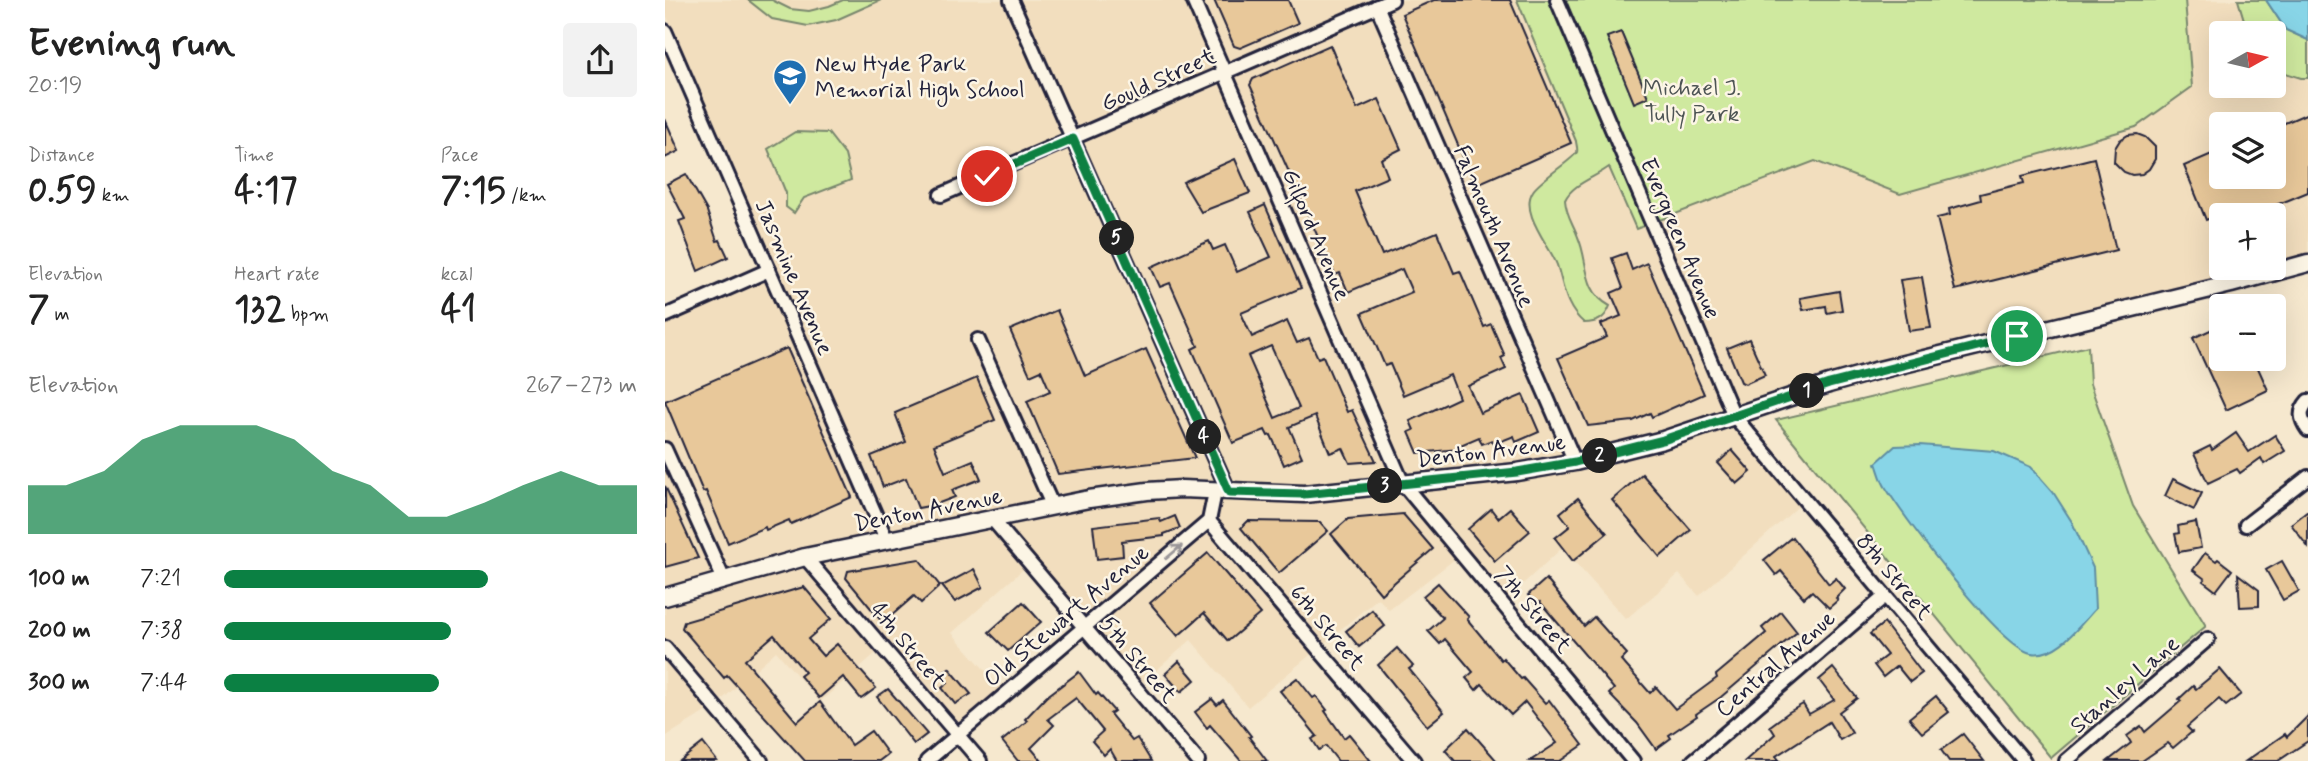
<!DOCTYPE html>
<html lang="en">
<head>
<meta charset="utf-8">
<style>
  body { margin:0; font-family:Mynerve,sans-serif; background:#f2f2f2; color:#222; height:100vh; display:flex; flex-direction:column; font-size:26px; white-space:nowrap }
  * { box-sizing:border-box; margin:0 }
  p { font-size:23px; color:#767676 }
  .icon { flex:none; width:38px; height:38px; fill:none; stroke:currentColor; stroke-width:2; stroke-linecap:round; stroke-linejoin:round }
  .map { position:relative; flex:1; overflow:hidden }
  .sheet { display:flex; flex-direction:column; background:#fff; width:665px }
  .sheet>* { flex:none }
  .needle { width:46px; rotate:82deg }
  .fabs { position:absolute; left:1544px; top:21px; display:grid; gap:14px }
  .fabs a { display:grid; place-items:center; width:77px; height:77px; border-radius:7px; background:#fff; box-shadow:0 7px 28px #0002; font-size:35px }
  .pin { position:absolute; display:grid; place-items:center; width:60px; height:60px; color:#fff; margin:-30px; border:4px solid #fff; border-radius:50%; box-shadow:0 2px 7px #0007 }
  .km { position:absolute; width:35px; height:35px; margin:-18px; border-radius:50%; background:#222; color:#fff; font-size:19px; line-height:35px; text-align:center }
  .round { display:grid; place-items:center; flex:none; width:74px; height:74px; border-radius:7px; background:#f2f2f2 }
  .overview { display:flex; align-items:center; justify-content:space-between; height:119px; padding:0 28px }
  h1 { font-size:38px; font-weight:700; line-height:52px }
  .figures { display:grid; grid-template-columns:repeat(3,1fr); gap:10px; height:119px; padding:7px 28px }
  .figures div { display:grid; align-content:center }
  .figures b { font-size:35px; font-weight:700 }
  .figures small { font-size:19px; font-weight:400 }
  .figures p { font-size:19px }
  .chart { height:196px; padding:14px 28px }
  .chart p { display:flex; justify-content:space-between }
  .chart svg { width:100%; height:126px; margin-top:7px; fill:#0b8043; opacity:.7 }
  ul { padding:0 28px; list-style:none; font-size:23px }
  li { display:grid; grid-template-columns:112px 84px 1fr; align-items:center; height:52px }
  li i { height:18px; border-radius:9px; background:#0b8043 }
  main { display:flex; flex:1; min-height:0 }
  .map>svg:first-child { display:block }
  .built { fill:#f2debe; fill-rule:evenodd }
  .green { fill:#cfe99f; stroke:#78866d; stroke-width:2 }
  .water { fill:#88d5e7; stroke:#5f8da2; stroke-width:2 }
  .building { fill:#e8c89a; stroke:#22223b; stroke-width:2; fill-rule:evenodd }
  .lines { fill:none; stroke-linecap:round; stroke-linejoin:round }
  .street-casing { stroke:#22223b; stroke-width:18 }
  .secondary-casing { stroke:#22223b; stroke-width:21 }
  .street { stroke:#fcf5e5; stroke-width:12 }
  .secondary { stroke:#fcf5e5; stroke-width:16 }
  .oneway { stroke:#9a9698 }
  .route-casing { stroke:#fff; stroke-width:14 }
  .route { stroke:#0b8043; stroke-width:9 }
  .labels { text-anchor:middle; stroke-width:5; stroke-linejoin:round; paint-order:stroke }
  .poi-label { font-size:23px; fill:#22223b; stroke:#fcf5e5; text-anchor:start }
  .street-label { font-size:23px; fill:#22223b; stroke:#fcf5e5 }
  .park-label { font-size:23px; fill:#4d5454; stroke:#fcf5e5 }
</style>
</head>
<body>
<main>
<section class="sheet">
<div class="overview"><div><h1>Evening run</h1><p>20:19</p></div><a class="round"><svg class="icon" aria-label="share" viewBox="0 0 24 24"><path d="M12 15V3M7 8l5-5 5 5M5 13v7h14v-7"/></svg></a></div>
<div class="figures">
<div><p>Distance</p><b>0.59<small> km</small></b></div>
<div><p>Time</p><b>4:17</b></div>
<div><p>Pace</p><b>7:15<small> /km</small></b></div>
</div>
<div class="figures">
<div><p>Elevation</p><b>7<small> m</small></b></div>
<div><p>Heart rate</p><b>132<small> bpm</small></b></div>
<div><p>kcal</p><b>41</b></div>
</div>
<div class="chart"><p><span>Elevation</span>267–273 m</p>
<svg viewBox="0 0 160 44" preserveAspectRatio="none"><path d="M0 44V27L10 27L20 22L30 11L40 6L50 6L60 6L70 11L80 22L90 27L100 38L110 38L120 33L130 27L140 22L150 27L160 27V44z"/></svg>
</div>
<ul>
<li><b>100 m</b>7:21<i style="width:64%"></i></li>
<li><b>200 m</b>7:38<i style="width:55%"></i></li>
<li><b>300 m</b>7:44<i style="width:52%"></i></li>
</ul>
</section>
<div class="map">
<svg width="1643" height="761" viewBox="0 0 1643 761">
  <rect width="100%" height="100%" fill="#f6e8ce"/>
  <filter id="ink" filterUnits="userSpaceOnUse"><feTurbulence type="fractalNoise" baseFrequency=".0143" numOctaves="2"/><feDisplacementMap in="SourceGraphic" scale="14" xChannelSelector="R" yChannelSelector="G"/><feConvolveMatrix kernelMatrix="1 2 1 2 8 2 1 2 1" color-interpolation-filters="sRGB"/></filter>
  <g filter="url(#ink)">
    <path class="built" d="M0 0H873L972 229 1150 161 1235 194 1471 127 1527 87 1520 0H1573L1583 33H1556V86H1608V69L1635 78H1643V259L1479 302 1181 373 999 434 916 456 854 466 637 486 491 485 434 497 517 489 639 494 852 472 910 462 998 440 1069 416 1089 443 1138 502 1034 596 1014 574 961 619 897 548 836 604 795 555 724 610 713 598 583 707 526 640 471 688 364 564 287 633 341 694 293 735 218 647 155 702 111 651 50 706 0 737V322L112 272 0 12ZM1556 124H1608V177H1556ZM1556 215H1608V268H1556Z"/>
    <g class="green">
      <polygon points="83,0 107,0 125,9 144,11 164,6 178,0 216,0 171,20 143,26 107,19"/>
      <path d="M852 0H1520L1527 87 1471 127 1235 194 1150 161 971 229 944 167C931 177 907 184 900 200 901 215 908 223 913 237 924 262 917 291 945 306 940 319 932 323 919 323 900 307 899 287 892 265 885 246 854 212 868 191 875 180 910 158 912 152 913 148 911 144 911 141Z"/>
      <polygon points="1573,0 1601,0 1621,30 1643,40 1643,78 1636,78 1608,69 1608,33 1583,33"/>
      <polygon points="130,132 163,133 180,155 186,180 139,198 129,213 121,207 121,193 103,149"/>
      <polygon points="1423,346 1425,384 1468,506 1541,626 1386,758 1111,420"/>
    </g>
    <g class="water">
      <polygon points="1601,0 1643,0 1643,40 1621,30"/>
      <path d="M1255 445 1329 451 1366 467 1388 492 1407 522 1428 568 1430 609C1414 626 1392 658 1366 653 1335 647 1240 519 1221 488 1216 481 1214 471 1211 463L1230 446Z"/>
    </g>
    <g class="building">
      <polygon points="549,0 623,0 633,23 575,48 569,46"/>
      <polygon points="769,0 845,0 906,143 810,185 737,14"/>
      <polygon points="956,32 983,97 969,103 942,37"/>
      <polygon points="665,45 692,109 714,99 736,149 716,159 723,177 690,191 717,255 772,232 789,273 795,271 819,327 826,324 840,356 836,358 841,369 803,386 815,413 858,395 874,432 851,442 849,436 829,444 827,440 817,444 814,437 793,446 794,449 753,453 744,432 749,430 745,421 794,398 785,375 738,395 725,364 720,366 697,313 747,292 737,269 683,292 675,273 670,275 585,85 588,79"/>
      <polygon points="1643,113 1643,192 1587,215 1565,215 1563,211 1541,220 1519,166 1556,150 1556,177 1608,177 1608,128"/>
      <polygon points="0,119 14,151 0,158"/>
      <polygon points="1472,134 1480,137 1490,147 1490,159 1484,169 1477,174 1467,175 1459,172 1449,162 1450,148 1455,140 1463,135"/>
      <polygon points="1429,158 1451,250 1290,290 1272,218 1285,215 1284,209 1316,200 1315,194 1359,183 1357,176"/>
      <polygon points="570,159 585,193 536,212 518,182"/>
      <polygon points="21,174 42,211 52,241 55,240 63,257 33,271 14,221 20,219 2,184"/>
      <path d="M600 205 636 288 576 313 587 337 622 321 632 343 644 338 653 358 658 356 682 412 687 410 711 461 685 463 678 448 665 453 650 416 624 427 637 457 619 465 606 435 603 436 600 430 568 443 527 349 533 346 505 283 495 287 486 267 544 241 548 250 560 245 572 272 606 257 585 212ZM606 346 634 408 610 418 583 356Z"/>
      <polygon points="961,253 967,270 982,263 1039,394 987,417 985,413 968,421 923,426 893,358 942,337 936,324 956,316 946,293 958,288 947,258"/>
      <polygon points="1257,277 1266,328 1244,331 1235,280"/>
      <polygon points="1174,291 1177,310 1162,313 1161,306 1138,310 1135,298"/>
      <polygon points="392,310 420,376 481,349 530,458 393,474 362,401 385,391 376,370 365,375 345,330"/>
      <polygon points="1556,325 1556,359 1589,359 1603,390 1561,410 1528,338"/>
      <polygon points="1084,339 1100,375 1080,384 1076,382 1062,348"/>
      <polygon points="122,348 187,497 126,524 124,520 101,530 100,527 63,543 41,491 38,492 0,401"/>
      <polygon points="312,378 330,420 269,445 280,472 308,460 316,479 287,490 290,497 269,505 253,508 241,478 218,487 206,456 241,442 230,413"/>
      <polygon points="1571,433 1584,452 1610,435 1620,451 1599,464 1596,458 1575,473 1572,469 1543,483 1529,454 1545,446 1547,450"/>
      <polygon points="1067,450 1086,472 1072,484 1053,463"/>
      <polygon points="977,474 1026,530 995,557 947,500"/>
      <polygon points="1508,479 1537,493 1529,510 1500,496"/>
      <polygon points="0,486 33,558 0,567"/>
      <polygon points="913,498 942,533 908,561 890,538 905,526 895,513"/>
      <polygon points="845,508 865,531 830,561 803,529 826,509 833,518"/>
      <polygon points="1643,511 1643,547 1626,524"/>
      <polygon points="738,514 768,549 716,594 666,534 683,519"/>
      <polygon points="510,516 515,528 499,534 499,536 457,541 458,556 432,559 428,526 494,518 496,522"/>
      <polygon points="583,521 655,522 663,531 614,573 576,528"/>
      <polygon points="1531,522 1536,548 1514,552 1510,534 1514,533 1513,526"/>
      <polygon points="1127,537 1164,584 1171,578 1180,589 1171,598 1173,600 1164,608 1147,591 1139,598 1116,571 1111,575 1099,560"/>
      <polygon points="543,553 595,614 563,641 539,613 513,636 485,603"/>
      <polygon points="1540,553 1551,561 1553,559 1567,570 1551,591 1538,581 1540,579 1528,570"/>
      <polygon points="254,559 275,586 256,603 249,596 218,623 181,578 183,571"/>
      <polygon points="1617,561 1634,591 1618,600 1601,570"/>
      <polygon points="309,569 318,587 290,602 277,586"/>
      <polygon points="1573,574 1594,590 1594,606 1575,607"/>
      <polygon points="881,579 919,626 929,617 962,654 956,660 985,693 991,687 1010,709 1052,678 1051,675 1101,633 1097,628 1116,612 1132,632 1056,697 1031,714 1032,716 1004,735 1006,738 991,749 972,723 944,694 949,689 875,602 872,605 863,595"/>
      <polygon points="773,583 804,617 802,619 836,660 838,658 856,679 858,678 880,703 884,700 918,745 895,761 865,761 892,743 860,702 846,715 817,684 811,690 801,678 808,672 780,639 775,644 763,631 778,618 758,596"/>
      <polygon points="139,587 166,619 143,639 158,656 172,644 211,688 196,699 178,677 154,698 135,676 140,672 109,635 80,660 132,722 155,702 186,745 206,731 223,754 214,761 140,761 62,675 59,678 17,628 19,622"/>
      <polygon points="358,602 376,622 343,651 324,632"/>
      <polygon points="707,610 720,626 694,647 681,631"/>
      <polygon points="1219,623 1257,673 1245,682 1232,666 1218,677 1209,665 1222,655 1205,634"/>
      <polygon points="732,648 748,666 744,669 779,712 762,726 713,665"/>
      <polygon points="514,661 530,680 516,692 500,674"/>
      <polygon points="284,668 306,694 290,704 277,688 283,683 276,675"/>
      <polygon points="1168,668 1192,698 1174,712 1187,733 1175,740 1164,722 1111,756 1115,761 1080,761 1110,734 1105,726 1124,712 1138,704 1144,714 1169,700 1154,680"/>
      <polygon points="1555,669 1576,694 1561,706 1554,699 1522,727 1527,732 1508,748 1503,743 1477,761 1443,761 1466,743 1462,736 1476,726 1480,732 1516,701 1514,699 1528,686 1531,689"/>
      <polygon points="414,672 431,695 433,693 449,711 445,714 467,741 472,738 486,761 452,761 445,749 439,755 427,741 438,731 411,698 383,719 389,725 366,748 377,761 353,761 337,741 362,721 360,719 381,697"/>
      <polygon points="632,678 648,698 651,696 662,710 660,711 679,738 684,734 706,761 673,761 661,746 654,750 647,739 652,736 615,691"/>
      <polygon points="223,689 262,734 249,744 212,697"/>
      <polygon points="1271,696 1284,712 1257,733 1244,718"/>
      <polygon points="547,699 552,705 558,700 586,736 584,737 602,761 576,761 545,725 542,728 530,712"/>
      <polygon points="1643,716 1643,741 1613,761 1581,761 1620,734 1622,737"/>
      <polygon points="803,728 832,761 790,761 780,750"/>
      <polygon points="1298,734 1319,761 1284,761 1276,750"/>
      <polygon points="38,743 52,761 15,761"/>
    </g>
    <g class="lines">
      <g class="street-casing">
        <g id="street">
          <polyline points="346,0 564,492"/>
          <polyline points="528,0 738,484 968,761"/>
          <polyline points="892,0 1069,416 1359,761"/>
          <polyline points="712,6 910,462"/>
          <polyline points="0,31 221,539"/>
          <polyline points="276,195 727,0"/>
          <polyline points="0,316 104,270"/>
          <polyline points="313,340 388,507"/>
          <path d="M1643 401C1634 411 1635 419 1643 430"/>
          <polyline points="0,449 59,580"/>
          <polyline points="328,520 533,761"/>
          <polyline points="544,521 749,761"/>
          <polyline points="1581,525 1643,477"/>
          <polyline points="140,557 315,761"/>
          <polyline points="0,648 96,761"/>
          <polyline points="262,761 544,521 550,492"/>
          <polyline points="1028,761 1219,597"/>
          <polyline points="1401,761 1543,639"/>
        </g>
      </g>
      <g class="secondary-casing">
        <polyline id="secondary" points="0,597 140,557 424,499 482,491 517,489 639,494 852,472 910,462 998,440 1164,384 1210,371 1566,284 1643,263"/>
      </g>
      <use href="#street" class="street"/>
      <use href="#secondary" class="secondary"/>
    </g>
    <defs><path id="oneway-shaft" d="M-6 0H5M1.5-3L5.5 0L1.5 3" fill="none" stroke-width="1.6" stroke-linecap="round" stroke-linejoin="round" transform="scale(1.75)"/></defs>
    <use class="oneway" href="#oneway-shaft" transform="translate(509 552) rotate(-40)"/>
  </g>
  <g class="lines" filter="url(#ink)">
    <g class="route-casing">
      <polyline id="route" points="322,176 408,139 564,492 639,494 852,472 910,462 998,440 1164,384 1352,336"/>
    </g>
    <use href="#route" class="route"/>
  </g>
  <defs>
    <g id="school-pin" transform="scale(1.75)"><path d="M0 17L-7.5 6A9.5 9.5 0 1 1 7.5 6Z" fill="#1f6fb2" stroke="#fcf5e5"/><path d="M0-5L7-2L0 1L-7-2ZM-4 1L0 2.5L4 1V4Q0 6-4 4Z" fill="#fff"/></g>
  </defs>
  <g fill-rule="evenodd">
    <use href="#school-pin" x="125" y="76"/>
  </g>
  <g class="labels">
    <g class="poi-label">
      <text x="150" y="71">New Hyde Park<tspan x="150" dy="26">Memorial High School</tspan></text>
    </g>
    <g class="street-label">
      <text transform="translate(493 79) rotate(-24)" y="8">Gould Street</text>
      <text transform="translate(830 226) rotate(67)" y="8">Falmouth Avenue</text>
      <text transform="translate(652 234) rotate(67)" y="8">Gilford Avenue</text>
      <text transform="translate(1016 238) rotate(67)" y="8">Evergreen Avenue</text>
      <text transform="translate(130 277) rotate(67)" y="8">Jasmine Avenue</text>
      <text transform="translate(826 450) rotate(-7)" y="8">Denton Avenue</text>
      <text transform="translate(263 509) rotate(-11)" y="8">Denton Avenue</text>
      <text transform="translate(1230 576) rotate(50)" y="8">8th Street</text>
      <text transform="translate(869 609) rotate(50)" y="8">7th Street</text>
      <text transform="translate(401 615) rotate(-40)" y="8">Old Stewart Avenue</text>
      <text transform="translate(663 627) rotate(50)" y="8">6th Street</text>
      <text transform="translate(244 645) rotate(50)" y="8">4th Street</text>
      <text transform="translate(474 659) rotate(50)" y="8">5th Street</text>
      <text transform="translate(1110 663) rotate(-41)" y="8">Central Avenue</text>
      <text transform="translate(1459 684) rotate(-41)" y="8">Stanley Lane</text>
    </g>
    <g class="park-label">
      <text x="1027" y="95">Michael J.<tspan x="1027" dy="26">Tully Park</tspan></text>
    </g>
  </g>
</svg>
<div class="fabs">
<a><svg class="needle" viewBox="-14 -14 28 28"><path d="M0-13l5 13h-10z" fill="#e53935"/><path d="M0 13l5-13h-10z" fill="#767676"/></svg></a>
<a><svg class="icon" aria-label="layers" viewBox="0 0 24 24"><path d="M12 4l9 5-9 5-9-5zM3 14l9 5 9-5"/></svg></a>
<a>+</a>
<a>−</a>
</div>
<div class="pin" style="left:1352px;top:336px;background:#1e9e55"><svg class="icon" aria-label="arrive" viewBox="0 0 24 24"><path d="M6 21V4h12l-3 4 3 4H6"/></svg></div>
<div class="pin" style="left:322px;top:176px;background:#d93025"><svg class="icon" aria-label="check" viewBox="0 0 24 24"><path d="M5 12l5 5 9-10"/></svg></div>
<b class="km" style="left:1142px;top:391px">1</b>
<b class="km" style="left:935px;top:456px">2</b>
<b class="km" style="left:720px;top:486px">3</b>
<b class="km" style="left:539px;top:437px">4</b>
<b class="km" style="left:452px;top:238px">5</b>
</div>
</main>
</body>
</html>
